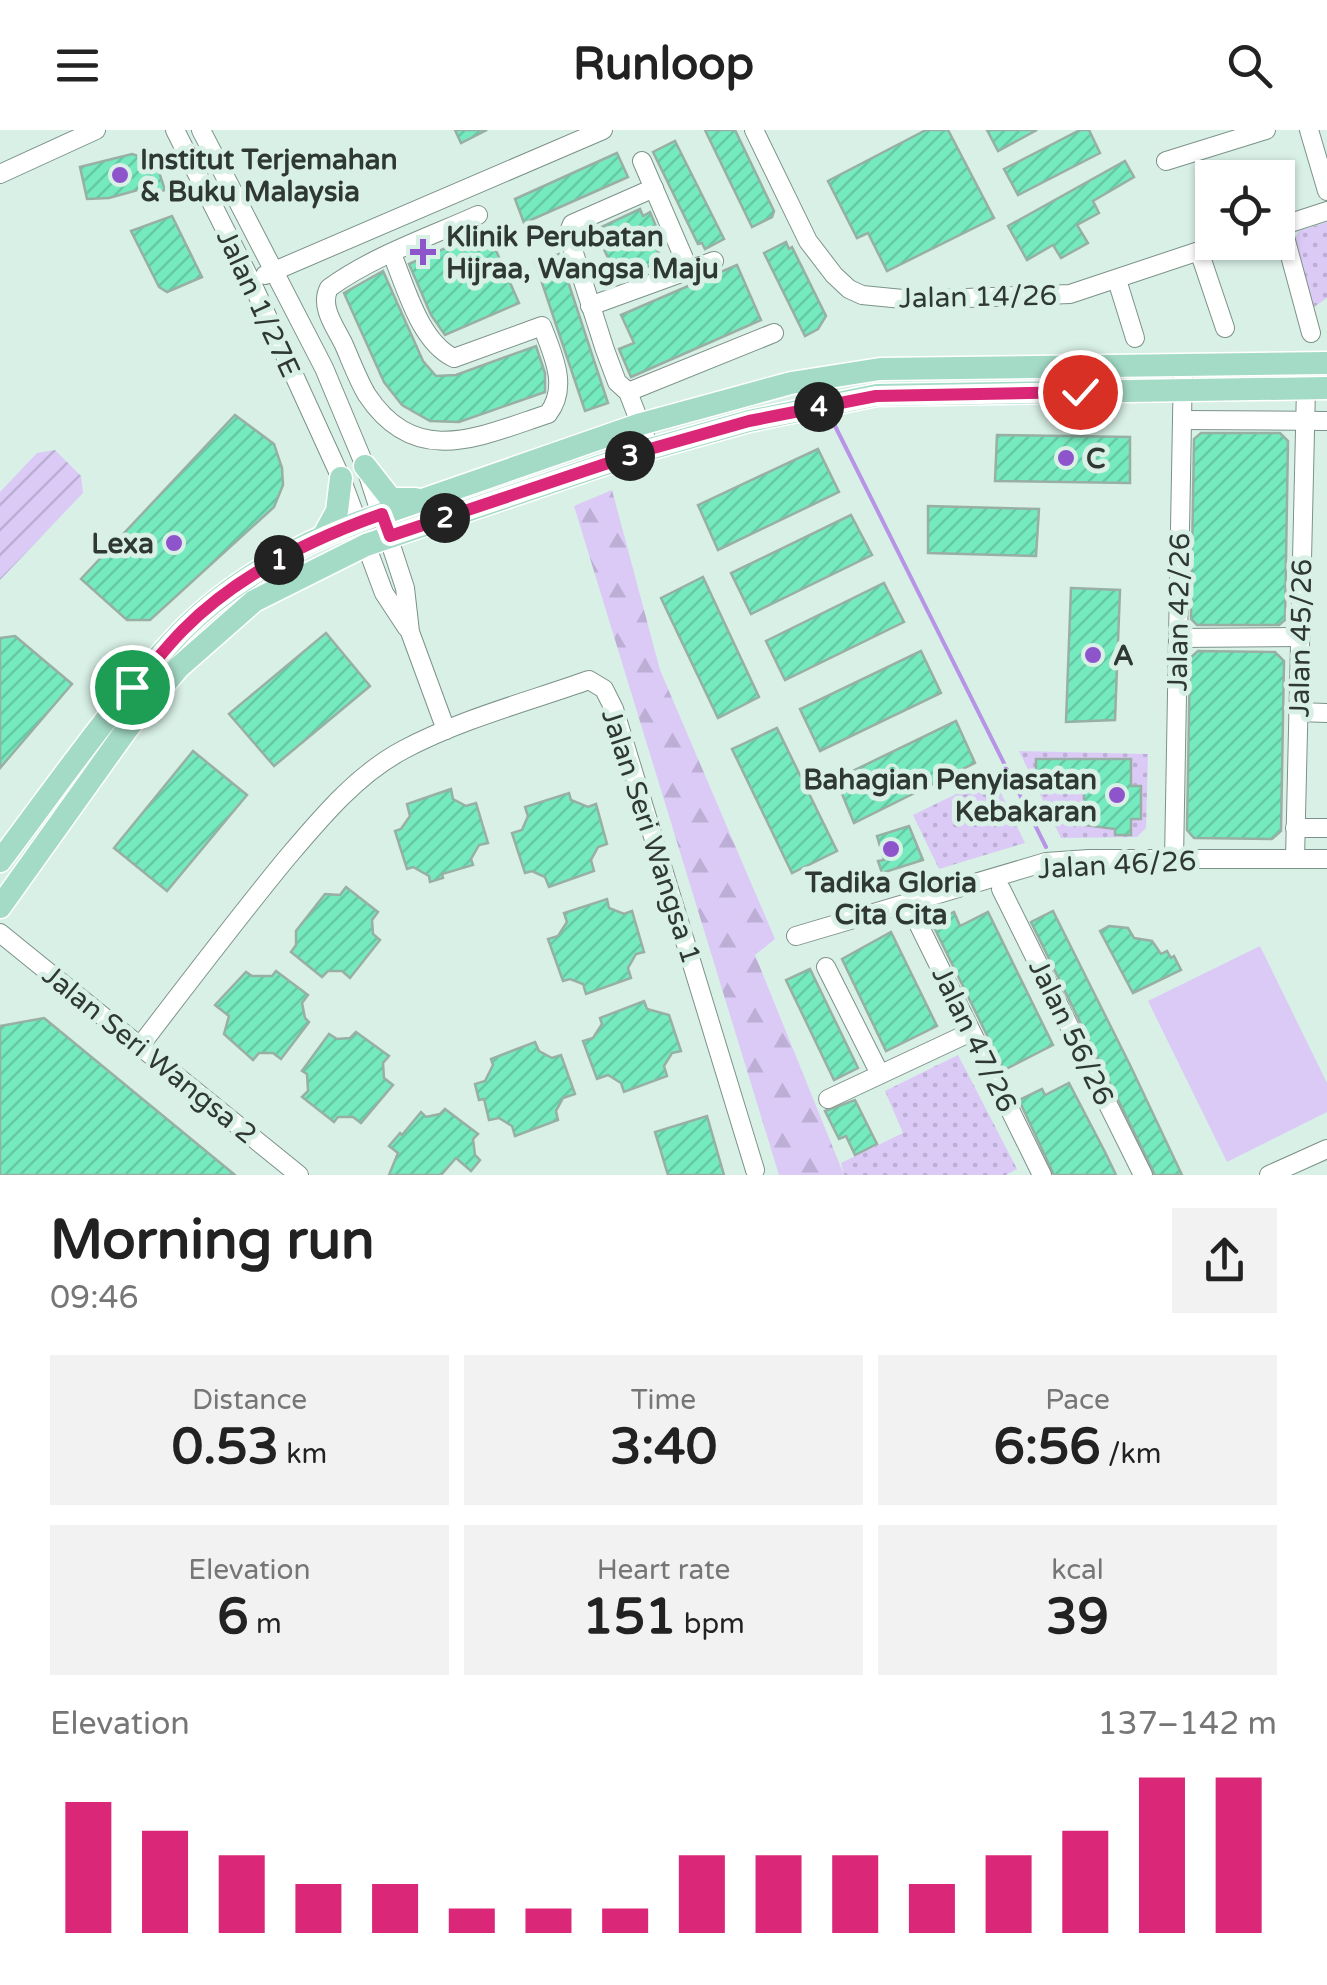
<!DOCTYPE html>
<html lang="en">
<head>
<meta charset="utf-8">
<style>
  body { margin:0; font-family:"Varela Round",sans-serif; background:#f2f2f2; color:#222; height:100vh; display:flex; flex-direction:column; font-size:38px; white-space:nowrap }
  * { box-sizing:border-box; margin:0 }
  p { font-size:32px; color:#767676 }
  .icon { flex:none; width:55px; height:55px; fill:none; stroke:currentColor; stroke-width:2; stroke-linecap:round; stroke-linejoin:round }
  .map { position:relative; height:1045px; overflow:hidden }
  .sheet { display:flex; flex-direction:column; background:#fff; flex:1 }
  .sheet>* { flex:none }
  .fabs { position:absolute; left:1195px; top:30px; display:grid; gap:20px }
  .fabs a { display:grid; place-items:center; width:100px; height:100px; border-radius:0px; background:#fff; box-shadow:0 2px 8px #0004; font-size:50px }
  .pin { position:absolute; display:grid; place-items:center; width:85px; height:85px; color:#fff; margin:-42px; border:5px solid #fff; border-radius:50%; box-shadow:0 2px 10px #0007 }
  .km { position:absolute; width:50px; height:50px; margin:-25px; border-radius:50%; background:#222; color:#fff; font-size:28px; line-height:50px; text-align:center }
  .round { display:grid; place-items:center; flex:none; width:105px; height:105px; border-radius:0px; background:#f2f2f2 }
  .overview { display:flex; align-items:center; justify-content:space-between; height:170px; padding:0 50px }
  h1 { font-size:55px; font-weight:800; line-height:75px }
  .stats { display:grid; grid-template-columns:repeat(3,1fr); gap:15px; height:170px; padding:10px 50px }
  .stats div { display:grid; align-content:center; border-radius:0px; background:#f2f2f2; text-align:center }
  .stats b { font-size:50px; font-weight:800 }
  .stats small { font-size:28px; font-weight:400 }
  .stats p { font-size:28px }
  .chart { height:280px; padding:20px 50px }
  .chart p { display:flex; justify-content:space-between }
  .chart svg { width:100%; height:180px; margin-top:10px; stroke:#db2777; stroke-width:6 }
  header { display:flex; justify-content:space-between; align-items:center; height:130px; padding:0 50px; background:#fff; font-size:45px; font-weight:800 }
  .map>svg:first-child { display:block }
  .grass { fill:#dbcaf6 }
  .forest { fill:url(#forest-firs) }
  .park { fill:url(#park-dots) }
  .garden { fill:url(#garden-furrows) }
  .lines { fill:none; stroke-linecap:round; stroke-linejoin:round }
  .stream { stroke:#b894e7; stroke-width:4 }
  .building { fill:url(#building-hatch); stroke:#98afa5; stroke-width:2.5 }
  .minor-casing { stroke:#7c9289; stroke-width:20 }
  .major-casing { stroke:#fff; stroke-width:25 }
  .minor { stroke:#fff; stroke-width:18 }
  .major { stroke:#a4dbc7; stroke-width:22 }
  .route-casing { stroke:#fff; stroke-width:20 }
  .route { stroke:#db2777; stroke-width:12 }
  .poi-dot { fill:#8e54cc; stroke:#d8f0e6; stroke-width:4 }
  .labels { text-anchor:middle; stroke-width:10; stroke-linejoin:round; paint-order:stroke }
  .poi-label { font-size:28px; font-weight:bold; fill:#2f3834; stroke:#d8f0e6; text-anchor:start }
  .street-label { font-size:28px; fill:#2f3834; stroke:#d8f0e6 }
</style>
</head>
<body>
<header><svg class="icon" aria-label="menu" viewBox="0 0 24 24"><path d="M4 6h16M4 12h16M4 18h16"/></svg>Runloop<svg class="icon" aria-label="search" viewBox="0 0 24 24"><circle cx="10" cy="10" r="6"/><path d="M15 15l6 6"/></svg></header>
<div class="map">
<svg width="1327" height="1045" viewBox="0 0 1327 1045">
  <defs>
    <pattern id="forest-firs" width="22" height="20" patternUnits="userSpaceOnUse" patternTransform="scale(2.5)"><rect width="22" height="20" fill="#dbcaf6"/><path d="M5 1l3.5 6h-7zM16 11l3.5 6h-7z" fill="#bcaed4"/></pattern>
    <pattern id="park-dots" width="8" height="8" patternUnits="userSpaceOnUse" patternTransform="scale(2.5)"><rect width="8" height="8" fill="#dbcaf6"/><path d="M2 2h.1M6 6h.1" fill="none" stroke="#bcaed4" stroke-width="1.8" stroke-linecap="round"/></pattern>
    <pattern id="garden-furrows" width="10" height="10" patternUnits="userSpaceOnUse" patternTransform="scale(2.5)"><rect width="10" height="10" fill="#dbcaf6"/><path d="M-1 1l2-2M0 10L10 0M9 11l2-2" fill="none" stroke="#bcaed4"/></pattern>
    <pattern id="building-hatch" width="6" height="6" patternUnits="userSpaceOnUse" patternTransform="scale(2.5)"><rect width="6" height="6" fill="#75eabf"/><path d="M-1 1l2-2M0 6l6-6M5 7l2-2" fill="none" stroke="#66c9a5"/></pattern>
  </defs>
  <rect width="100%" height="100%" fill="#d8f0e6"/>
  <polygon class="grass" points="1260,816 1327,953 1327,982 1227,1032 1148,871"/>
  <polygon class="forest" points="612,360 660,540 775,809 755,825 844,1045 779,1045 574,376"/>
  <g class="park">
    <polygon points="1327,92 1327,168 1314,177 1293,112 1299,101"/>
    <polygon points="1019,621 1148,624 1146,698 1137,707 1061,708"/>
    <polygon points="993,646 1025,713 939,739 913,685"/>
    <polygon points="958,925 1017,1039 1006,1045 844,1045 841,1033 903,1003 885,961"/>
  </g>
  <polygon class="garden" points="55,320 81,346 83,363 0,450 0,362 37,323"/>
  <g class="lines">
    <polyline class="stream" points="830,286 1046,717"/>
  </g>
  <g class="building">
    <polygon points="455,0 487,0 461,13"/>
    <polygon points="705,0 735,0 774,81 772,87 752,97"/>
    <polygon points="926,0 948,0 994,88 887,141 868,103 857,108 828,51"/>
    <polygon points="987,0 1037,0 998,21"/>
    <polygon points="1080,0 1089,0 1100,23 1018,65 1004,39"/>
    <polygon points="675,11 724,109 705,119 702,113 698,114 653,22"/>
    <polygon points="617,23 628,47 524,93 515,69"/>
    <polygon points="132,24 147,29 154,27 165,60 147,66 145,58 109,68 87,69 80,37"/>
    <polygon points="1125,31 1134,47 1093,71 1099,83 1077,95 1088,113 1061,128 1053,115 1027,130 1008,96"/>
    <polygon points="640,79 643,86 650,82 658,101 650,104 662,130 609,155 599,134 609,130 595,100"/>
    <polygon points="172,86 202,147 167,162 159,157 131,101"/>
    <polygon points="487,100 519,173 445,205 431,185 409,134"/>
    <polygon points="786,112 789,119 792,117 826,186 818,199 805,206 764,123"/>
    <polygon points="559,124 608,273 585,281 535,132"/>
    <polygon points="737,135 761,190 631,247 619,219 634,213 621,185"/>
    <polygon points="383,141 423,231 436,246 456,245 536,216 545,243 545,262 459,292 430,291 402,275 384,252 344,163"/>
    <polygon points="235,285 274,314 282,338 283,355 274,377 150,490 127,490 81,449"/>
    <polygon points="1201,303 1280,303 1288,311 1285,490 1279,495 1197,495 1191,489 1194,309"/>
    <polygon points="997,305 1130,307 1130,353 995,351"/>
    <polygon points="818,319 839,362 718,420 698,375"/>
    <polygon points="928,376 1039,379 1036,426 928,423"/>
    <polygon points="851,385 872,425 751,484 731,443"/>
    <polygon points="703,447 759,567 718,588 661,468"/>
    <polygon points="884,453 904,492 785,550 766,511"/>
    <polygon points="1071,458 1120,460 1115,590 1066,592"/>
    <polygon points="326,503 370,556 274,636 229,584"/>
    <polygon points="15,506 72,554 0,638 0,508"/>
    <polygon points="921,521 941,563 820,621 800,579"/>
    <polygon points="1198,521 1275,522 1284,531 1281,701 1272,709 1194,708 1187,700 1190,528"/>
    <polygon points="956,591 975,633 854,693 836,649"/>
    <polygon points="777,598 837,721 792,743 732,619"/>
    <polygon points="193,621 247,665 167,761 114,718"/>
    <polygon points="1036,629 1131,629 1131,656 1141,656 1141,689 1131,689 1131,705 1115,705 1115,699 1084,695 1084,658 1036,658"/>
    <polygon points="451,659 453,669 466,676 476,673 488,713 479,715 471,729 473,735 442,744 443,748 430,752 429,746 413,737 407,739 395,701 401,699 410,686 407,674"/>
    <polygon points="569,663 571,670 588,677 596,674 607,714 598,717 591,730 594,741 549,757 545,747 532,741 525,743 512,703 522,700 528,686 525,677"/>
    <polygon points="909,696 923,730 882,743 878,731 884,730 877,706"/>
    <polygon points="834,746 838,756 819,762 816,752"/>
    <polygon points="346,757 378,782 372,790 373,804 380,810 350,848 342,841 328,841 322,847 291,822 296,815 296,801 325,764 340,765"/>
    <polygon points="607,769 609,778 624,784 632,781 644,822 636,824 628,838 631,848 586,864 583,854 570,849 563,851 548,809 558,806 567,792 564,783"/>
    <polygon points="1053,781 1130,935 1182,1045 1155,1045 1031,792"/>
    <polygon points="954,782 960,796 988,782 1053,915 1004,940 932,793"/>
    <polygon points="1109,796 1128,798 1134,808 1152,811 1161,824 1167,821 1171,828 1174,826 1181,840 1133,863 1100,801"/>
    <polygon points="891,802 937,896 886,921 842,829"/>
    <polygon points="810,839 858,938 834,950 786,850"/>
    <polygon points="276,841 308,865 302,873 305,888 309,892 281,929 273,923 259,923 253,930 224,904 229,886 215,875 246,842 252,846 272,846"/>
    <polygon points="644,871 647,879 669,885 681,921 672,923 664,936 667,946 624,962 621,953 608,945 597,949 583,911 593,908 602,894 600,888"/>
    <polygon points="44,888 235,1045 0,1045 0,896"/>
    <polygon points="356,902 389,926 383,933 384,948 393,955 361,993 353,987 338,987 334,992 302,967 308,961 307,944 302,941 329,904 337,909 350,908"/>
    <polygon points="535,912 539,921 552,928 561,925 575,964 563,968 556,981 558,990 515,1006 512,996 499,988 489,990 484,969 479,970 475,954 485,951 493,935 491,929"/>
    <polygon points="1069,953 1105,1022 1116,1045 1054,1045 1019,970 1042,959 1045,965"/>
    <polygon points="855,970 877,1014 855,1025 846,1006 839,1009 825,981"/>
    <polygon points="445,979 478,1004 473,1009 475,1025 480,1030 471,1041 456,1028 441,1045 389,1045 398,1023 389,1016 400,1003 402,1005 421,982 426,987 440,984"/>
    <polygon points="707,986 724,1045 668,1045 655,1002"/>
  </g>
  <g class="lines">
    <g class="minor-casing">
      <g id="minor">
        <polyline points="175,0 251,151 341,348 384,463 407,498"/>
        <polyline points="201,0 324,238 365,336 405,458 410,502 446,600"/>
        <polyline points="754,0 808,111 834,145 849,159 862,165 913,170 1070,164 1226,112"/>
        <polyline points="1309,0 1327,61"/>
        <polyline points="642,31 689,140"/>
        <polyline points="1166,31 1266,0"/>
        <polyline points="0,44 96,0"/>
        <polyline points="1282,96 1311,203"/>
        <polyline points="1278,97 1327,81"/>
        <polyline points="1199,121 1225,198"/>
        <path d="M392 124C406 158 420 212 454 228L542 196C553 225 569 257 548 284 480 306 416 339 367 265 358 250 351 231 344 215 336 198 319 177 329 158 373 126 429 107 478 85"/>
        <polyline points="265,145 603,0"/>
        <polyline points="1117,150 1135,208"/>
        <polyline points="590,176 714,131"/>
        <polyline points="628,262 774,203"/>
        <polyline points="1182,290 1327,291"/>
        <polyline points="650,319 628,262 617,252 605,220 568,104 572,94 654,58"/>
        <polyline points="1178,508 1300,507"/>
        <polyline points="1298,582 1327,583"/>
        <polyline points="1295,698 1327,698"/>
        <polyline points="1174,729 1183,235"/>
        <polyline points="1295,729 1306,258"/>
        <polyline points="1001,759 1143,1045"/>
        <polyline points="908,773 1042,1045"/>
        <polyline points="0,803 299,1045"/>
        <polyline points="796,806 1046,732 1089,729 1327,729"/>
        <polyline points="826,837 880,944"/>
        <path d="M140 916C188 853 236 790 286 729 320 689 356 645 403 620 461 589 527 572 589 550L604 559 614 579 755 1040"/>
        <polyline points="828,969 971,902"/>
        <polyline points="1269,1045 1327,1019"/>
      </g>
    </g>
    <g class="major-casing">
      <g id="major">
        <polyline points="365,336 391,369 415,369"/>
        <polyline points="324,405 337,381 341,348"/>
        <path d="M0 731C59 653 115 571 182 501 229 453 296 415 359 392L641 294 791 253 880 239 1327 233"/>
        <polyline points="0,777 127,599 179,537 254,471 366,415 650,319 749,291 877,265 1327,258"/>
      </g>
    </g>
    <use href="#minor" class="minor"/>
    <use href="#major" class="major"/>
  </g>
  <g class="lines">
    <g class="route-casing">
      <path id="route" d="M132 557C150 539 165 518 183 500 237 445 311 409 382 384L390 406 650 319 749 291 876 266 1080 262"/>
    </g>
    <use href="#route" class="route"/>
  </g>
  <g class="poi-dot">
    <circle cx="120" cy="45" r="10"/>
    <path d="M418 107h10v10h10v10h-10v10h-10v-10h-10v-10h10z"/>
    <circle cx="1066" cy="328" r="10"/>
    <circle cx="174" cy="413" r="10"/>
    <circle cx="1093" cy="525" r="10"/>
    <circle cx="1117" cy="665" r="10"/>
    <circle cx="891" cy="719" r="10"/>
  </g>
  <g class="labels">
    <g class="poi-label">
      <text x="140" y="39">Institut Terjemahan<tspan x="140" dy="32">&amp; Buku Malaysia</tspan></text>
      <text x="446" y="116">Klinik Perubatan<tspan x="446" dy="32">Hijraa, Wangsa Maju</tspan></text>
      <text x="1086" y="338">C</text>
      <text x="154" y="423" text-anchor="end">Lexa</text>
      <text x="1113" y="535">A</text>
      <text x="1097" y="659" text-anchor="end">Bahagian Penyiasatan<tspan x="1097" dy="32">Kebakaran</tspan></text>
      <text x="891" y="762" text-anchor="middle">Tadika Gloria<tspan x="891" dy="32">Cita Cita</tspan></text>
    </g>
    <g class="street-label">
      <text transform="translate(978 166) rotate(-1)" y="10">Jalan 14/26</text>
      <text transform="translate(259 173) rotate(65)" y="10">Jalan 1/27E</text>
      <text transform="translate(1178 482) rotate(-89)" y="10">Jalan 42/26</text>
      <text transform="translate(1300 508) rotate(-89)" y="10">Jalan 45/26</text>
      <text transform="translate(652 706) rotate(72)" y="10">Jalan Seri Wangsa 1</text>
      <text transform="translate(1117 734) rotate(-3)" y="10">Jalan 46/26</text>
      <text transform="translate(1072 902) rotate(64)" y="10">Jalan 56/26</text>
      <text transform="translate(975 909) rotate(64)" y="10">Jalan 47/26</text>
      <text transform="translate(150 924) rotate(39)" y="10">Jalan Seri Wangsa 2</text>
    </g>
  </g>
</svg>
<div class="fabs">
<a><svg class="icon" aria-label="locate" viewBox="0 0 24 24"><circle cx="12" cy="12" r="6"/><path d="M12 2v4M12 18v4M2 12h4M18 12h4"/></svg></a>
</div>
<div class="pin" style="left:132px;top:557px;background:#1e9e55"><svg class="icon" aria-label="arrive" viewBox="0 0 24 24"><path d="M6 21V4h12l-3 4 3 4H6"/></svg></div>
<div class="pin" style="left:1080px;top:262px;background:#d93025"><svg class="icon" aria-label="check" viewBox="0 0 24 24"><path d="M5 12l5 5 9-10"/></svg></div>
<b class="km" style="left:279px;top:430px">1</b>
<b class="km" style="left:445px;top:388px">2</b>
<b class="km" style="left:630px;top:326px">3</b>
<b class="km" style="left:819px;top:277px">4</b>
</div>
<section class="sheet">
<div class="overview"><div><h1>Morning run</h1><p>09:46</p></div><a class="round"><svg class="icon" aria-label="share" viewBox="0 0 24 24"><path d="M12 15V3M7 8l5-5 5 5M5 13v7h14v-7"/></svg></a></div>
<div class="stats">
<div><p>Distance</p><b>0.53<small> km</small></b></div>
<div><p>Time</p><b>3:40</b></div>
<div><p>Pace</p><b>6:56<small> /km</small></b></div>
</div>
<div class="stats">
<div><p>Elevation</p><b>6<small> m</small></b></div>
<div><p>Heart rate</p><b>151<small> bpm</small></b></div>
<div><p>kcal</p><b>39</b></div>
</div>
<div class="chart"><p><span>Elevation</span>137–142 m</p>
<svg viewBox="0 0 160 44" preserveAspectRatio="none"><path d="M5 44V12M15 44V19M25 44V25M35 44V32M45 44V32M55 44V38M65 44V38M75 44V38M85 44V25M95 44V25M105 44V25M115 44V32M125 44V25M135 44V19M145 44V6M155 44V6"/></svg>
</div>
</section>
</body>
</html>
